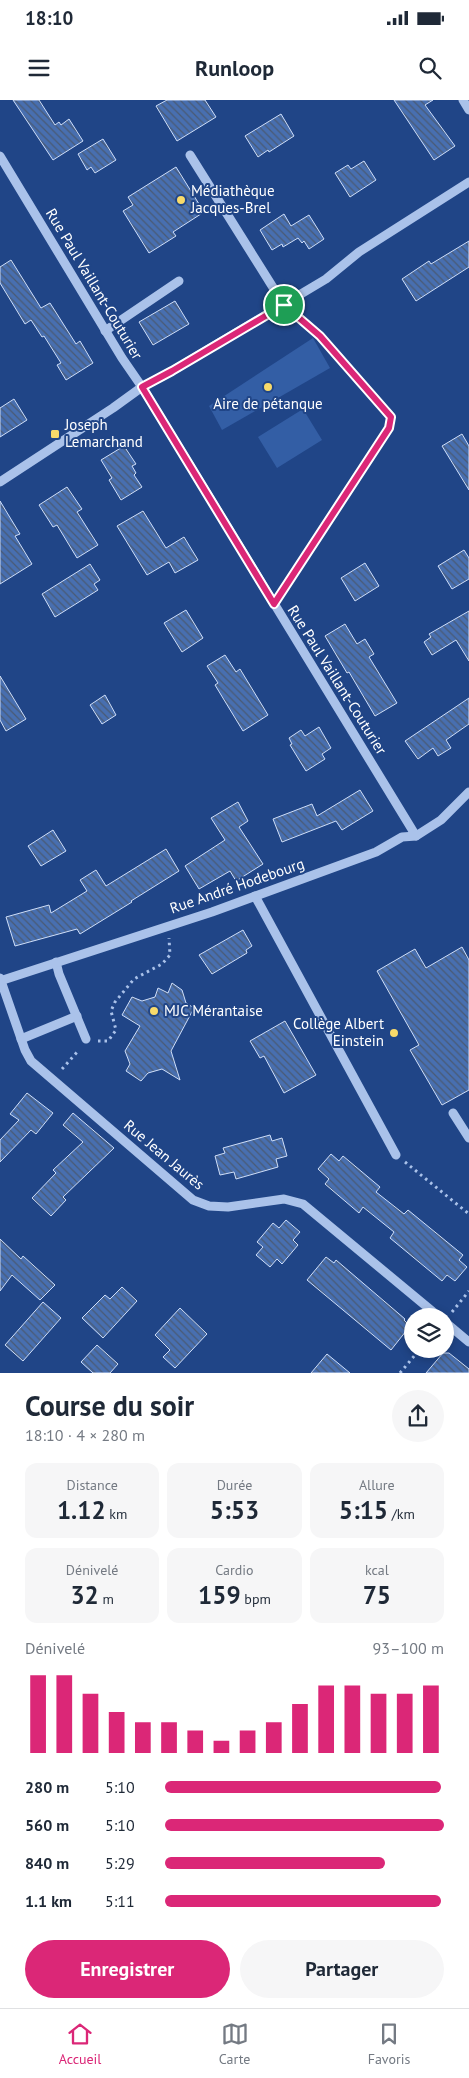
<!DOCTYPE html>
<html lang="fr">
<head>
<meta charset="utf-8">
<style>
  body { margin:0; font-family:"PT Sans",sans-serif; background:#f6f6f7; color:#1f2937; height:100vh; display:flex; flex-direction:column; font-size:19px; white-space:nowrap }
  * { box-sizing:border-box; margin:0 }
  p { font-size:16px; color:#747a83 }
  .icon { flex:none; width:28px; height:28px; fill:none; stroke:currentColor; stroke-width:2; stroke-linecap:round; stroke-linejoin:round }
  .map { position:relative; height:1273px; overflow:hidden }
  .sheet { display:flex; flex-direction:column; background:#fff; flex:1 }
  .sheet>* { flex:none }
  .buttons { position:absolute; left:404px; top:1208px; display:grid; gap:10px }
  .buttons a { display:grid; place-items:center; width:50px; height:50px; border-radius:50%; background:#fff; box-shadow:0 2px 8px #0003; font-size:25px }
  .pin { position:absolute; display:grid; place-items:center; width:42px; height:42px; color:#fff; margin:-21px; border:2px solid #fff; border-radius:50%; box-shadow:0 1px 5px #0007 }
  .round { display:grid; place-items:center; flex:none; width:52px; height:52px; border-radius:26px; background:#f6f6f7 }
  .summary { display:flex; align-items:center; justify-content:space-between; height:85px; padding:0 25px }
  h1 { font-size:28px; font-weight:800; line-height:38px }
  .stats { display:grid; grid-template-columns:repeat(3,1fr); gap:8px; height:85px; padding:5px 25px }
  .stats div { display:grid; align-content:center; border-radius:12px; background:#f6f6f7; text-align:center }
  .stats b { font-size:25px; font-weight:800 }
  .stats small { font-size:14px; font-weight:400 }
  .stats p { font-size:14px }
  .chart { height:140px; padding:10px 25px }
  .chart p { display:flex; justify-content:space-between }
  .chart svg { width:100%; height:90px; margin-top:5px; stroke:#db2777; stroke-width:6 }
  .primary-button { display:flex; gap:10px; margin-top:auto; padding:10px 25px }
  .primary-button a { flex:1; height:58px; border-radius:30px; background:#db2777; color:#fff; font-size:20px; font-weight:800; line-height:58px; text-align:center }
  .primary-button a+a { background:#f6f6f7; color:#1f2937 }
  ul { padding:0 25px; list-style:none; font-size:16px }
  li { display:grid; grid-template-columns:80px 60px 1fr; align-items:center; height:38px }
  li i { height:12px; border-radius:6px; background:#db2777 }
  .status { display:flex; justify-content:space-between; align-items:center; height:35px; padding:0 25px; background:#fff; direction:ltr }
  .status svg { height:14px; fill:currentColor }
  header { display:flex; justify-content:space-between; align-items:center; height:65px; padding:0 25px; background:#fff; font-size:22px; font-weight:800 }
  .tab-bar { display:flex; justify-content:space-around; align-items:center; height:70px; border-top:1px solid #e0e1e3; background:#fff; font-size:14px; color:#747a83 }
  .tab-bar a { display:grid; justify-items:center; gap:2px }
  .tab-bar .active { color:#db2777 }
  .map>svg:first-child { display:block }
  .pitch { fill:#335ea5 }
  .building { fill:url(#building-back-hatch); stroke:#cfdef8 }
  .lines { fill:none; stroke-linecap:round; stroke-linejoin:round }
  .path { stroke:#aac2ea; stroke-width:3; stroke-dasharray:2.5 4; stroke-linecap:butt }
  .minor { stroke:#aac2ea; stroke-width:9 }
  .route-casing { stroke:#fff; stroke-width:10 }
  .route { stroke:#db2777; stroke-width:6 }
  .poi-dot { fill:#f8da6a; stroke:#204587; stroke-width:2 }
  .labels { text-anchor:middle; stroke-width:4; stroke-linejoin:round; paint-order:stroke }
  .poi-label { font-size:15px; fill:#fff; stroke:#204587; text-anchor:start }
  .street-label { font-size:15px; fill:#fff; stroke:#204587 }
</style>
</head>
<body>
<div class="status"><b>18:10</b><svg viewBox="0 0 49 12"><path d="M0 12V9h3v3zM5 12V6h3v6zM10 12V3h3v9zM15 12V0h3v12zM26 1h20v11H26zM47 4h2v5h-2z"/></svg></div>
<header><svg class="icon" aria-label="menu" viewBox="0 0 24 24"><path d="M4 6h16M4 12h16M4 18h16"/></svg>Runloop<svg class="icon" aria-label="search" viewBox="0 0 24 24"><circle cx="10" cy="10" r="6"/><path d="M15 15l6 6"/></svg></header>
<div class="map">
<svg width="469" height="1273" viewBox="0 0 469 1273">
  <defs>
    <pattern id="building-back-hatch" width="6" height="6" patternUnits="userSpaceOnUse" patternTransform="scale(1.25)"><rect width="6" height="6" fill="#486fb0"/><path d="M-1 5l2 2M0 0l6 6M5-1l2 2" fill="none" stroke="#4a5a74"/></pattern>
  </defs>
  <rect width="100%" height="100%" fill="#204587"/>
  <g class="pitch">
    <polygon points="313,238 330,268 222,330 209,306"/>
    <polygon points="303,309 322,340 277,368 258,337"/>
  </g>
  <g class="building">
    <polygon points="13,0 39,0 55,25 59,22 61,25 69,19 83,41 53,60"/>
    <polygon points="167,0 205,0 216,17 177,41 156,6"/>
    <polygon points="394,0 433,0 425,5 455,46 434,60"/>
    <polygon points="281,14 294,36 269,52 268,50 258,57 245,36"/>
    <polygon points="103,39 116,60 95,73 91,67 87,70 78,54"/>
    <polygon points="364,61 376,80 350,97 335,73 348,65 351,69"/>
    <polygon points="176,67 204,112 173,132 176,136 149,153 123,111 133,105 128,97"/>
    <polygon points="284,114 291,126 309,115 324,139 309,149 304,141 302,143 298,138 283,147 282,144 272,150 260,130"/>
    <polygon points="469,141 469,167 416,201 402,179 429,161 431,164"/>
    <polygon points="11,160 41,208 50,203 76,244 80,241 93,263 66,280 57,265 61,263 44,236 42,237 31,220 25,224 0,183 0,167"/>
    <polygon points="175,201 189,224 153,245 139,222"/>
    <polygon points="14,299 27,320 0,337 0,308"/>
    <polygon points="462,334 469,346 469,390 442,346"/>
    <polygon points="124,346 136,364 132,366 136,373 134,375 142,387 121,400 109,380 112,378 101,360"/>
    <polygon points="67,387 82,409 77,412 98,445 77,458 57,425 53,427 39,405"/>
    <polygon points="0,401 20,434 15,436 32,464 0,484"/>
    <polygon points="143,411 166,448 184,437 198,460 175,473 169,462 147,475 117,426"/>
    <polygon points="464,450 469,458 469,479 452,489 438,466"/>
    <polygon points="365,463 379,486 355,501 341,478"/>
    <polygon points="90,464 100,480 94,484 98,490 55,517 42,494"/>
    <polygon points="186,510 203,538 182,552 164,523"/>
    <polygon points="469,511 469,561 456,540 432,555 424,542 431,537 429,534"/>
    <polygon points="345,524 357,544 365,539 374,554 369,557 397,603 375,616 349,572 347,573 325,536"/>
    <polygon points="225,555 236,572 240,569 268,615 243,631 215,585 218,583 207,566"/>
    <polygon points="0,576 26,619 6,631 0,620"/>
    <polygon points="105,595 116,615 102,624 90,605"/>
    <polygon points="469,598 469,624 446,640 451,648 438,656 433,648 418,659 405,641"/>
    <polygon points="319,627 331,648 322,654 325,659 306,671 290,645 292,644 289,638 301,630 305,636"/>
    <polygon points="360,690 373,711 342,730 336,721 282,742 273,719 312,704 317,716"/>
    <polygon points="238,702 248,721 239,727 263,764 236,781 230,771 199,789 185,766 225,740 211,718"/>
    <polygon points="53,730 66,751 41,766 28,746"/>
    <polygon points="166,749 179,771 131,801 132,802 80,834 77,829 15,846 6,817 49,805 51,813 87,791 80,780 96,770 106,786"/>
    <polygon points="243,830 252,846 246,850 247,853 212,874 199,855"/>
    <polygon points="462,847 469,860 469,990 442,1005 410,950 419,945 377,871 415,849 426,868"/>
    <polygon points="172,883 182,890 186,903 194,908 171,951 180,980 162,969 148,973 141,981 126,971 130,964 125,951 140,926 122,915 132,897 142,901 155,897 158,888 168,893"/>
    <polygon points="285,921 316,975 284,993 264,956 260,958 250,941"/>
    <polygon points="27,993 53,1013 36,1034 31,1030 0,1062 0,1040 19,1020 10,1014"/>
    <polygon points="73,1013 114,1048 63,1097 66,1100 51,1116 32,1098 56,1073 53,1070 83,1042 63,1025"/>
    <polygon points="270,1035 272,1041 282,1038 287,1056 276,1059 278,1067 236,1079 234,1072 220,1075 215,1056 225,1053 223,1048"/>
    <polygon points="331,1054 339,1061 343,1056 380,1087 376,1092 404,1114 408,1110 463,1155 459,1160 467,1167 455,1181 447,1175 442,1181 390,1138 394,1132 363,1107 359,1113 325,1084 329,1079 318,1069"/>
    <polygon points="286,1120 300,1132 293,1140 298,1145 282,1164 277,1159 270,1167 256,1155 263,1147 257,1142 273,1123 279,1128"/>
    <polygon points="0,1139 21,1159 23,1156 55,1185 40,1200 12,1175 0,1191"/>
    <polygon points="326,1157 334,1163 336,1160 405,1219 404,1220 410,1226 391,1250 307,1180"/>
    <polygon points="122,1187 137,1201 103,1238 82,1218 105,1195 110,1199"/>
    <polygon points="43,1202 61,1218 23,1261 5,1245"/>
    <polygon points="180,1208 207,1234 175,1268 163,1257 170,1250 155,1235"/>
    <polygon points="97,1245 118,1264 110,1273 93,1273 81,1262"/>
    <polygon points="443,1253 449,1253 469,1269 469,1273 426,1273"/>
    <polygon points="327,1254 350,1273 311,1273"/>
  </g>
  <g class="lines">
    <g class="path">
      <polyline points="282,492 389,328 391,317 320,237 294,213"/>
      <polyline points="98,941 108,941 116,930 111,911 115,902 134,879 162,864 170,855 169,838"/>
      <polyline points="62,969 79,950"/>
      <polyline points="405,1062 469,1114"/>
      <polyline points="452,1212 469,1191"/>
      <polyline points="400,1273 420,1249"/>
    </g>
    <g class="minor">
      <polyline points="463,0 469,10"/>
      <polyline points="190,55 284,205"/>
      <polyline points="0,56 122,258 142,287 416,736"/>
      <polyline points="105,231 179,181"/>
      <polyline points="0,382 113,308 142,287 172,271 326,179 359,152 469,82"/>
      <polyline points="255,796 396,1055"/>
      <polyline points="56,862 59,874 86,939"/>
      <polyline points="0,878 25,950 31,961 193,1100 209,1106 228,1107 284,1099 303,1104 438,1216"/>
      <polyline points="0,881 212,812 376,752 402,737 416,736 441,720 469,692"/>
      <polyline points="21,939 77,916"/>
      <polyline points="453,1013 469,1038"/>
      <polyline points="445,1222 469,1242"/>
    </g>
  </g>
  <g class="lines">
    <g class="route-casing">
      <polygon id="route" points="284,205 320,236 391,317 389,328 274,504 142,287 172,271"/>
    </g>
    <use href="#route" class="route"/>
  </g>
  <g class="poi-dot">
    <circle cx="181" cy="100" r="5"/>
    <circle cx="268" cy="287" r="5"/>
    <rect x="50" y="329" width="10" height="10" rx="2.5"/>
    <circle cx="154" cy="911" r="5"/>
    <circle cx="394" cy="933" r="5"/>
  </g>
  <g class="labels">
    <g class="poi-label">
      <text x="191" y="96">Médiathèque<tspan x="191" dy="17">Jacques-Brel</tspan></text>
      <text x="268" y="309" text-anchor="middle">Aire de pétanque</text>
      <text x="65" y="330">Joseph<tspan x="65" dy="17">Lemarchand</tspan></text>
      <text x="164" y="916">MJC Mérantaise</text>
      <text x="384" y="929" text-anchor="end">Collège Albert<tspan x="384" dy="17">Einstein</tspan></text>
    </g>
    <g class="street-label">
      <text transform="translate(94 184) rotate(59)" y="5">Rue Paul Vaillant-Couturier</text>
      <text transform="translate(337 580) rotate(58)" y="5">Rue Paul Vaillant-Couturier</text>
      <text transform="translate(237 786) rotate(-19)" y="5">Rue André Hodebourg</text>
      <text transform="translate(164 1055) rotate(40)" y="5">Rue Jean Jaurès</text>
    </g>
  </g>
</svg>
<div class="buttons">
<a><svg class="icon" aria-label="layers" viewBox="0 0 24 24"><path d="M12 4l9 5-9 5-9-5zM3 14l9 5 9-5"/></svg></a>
</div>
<div class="pin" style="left:284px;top:205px;background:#1e9e55"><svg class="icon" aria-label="arrive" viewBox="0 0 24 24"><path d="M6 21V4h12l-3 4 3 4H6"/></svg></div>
</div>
<section class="sheet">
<div class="summary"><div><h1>Course du soir</h1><p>18:10 · 4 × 280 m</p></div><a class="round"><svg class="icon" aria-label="share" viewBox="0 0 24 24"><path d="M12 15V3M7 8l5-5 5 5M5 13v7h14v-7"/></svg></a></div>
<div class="stats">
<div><p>Distance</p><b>1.12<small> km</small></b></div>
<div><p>Durée</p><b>5:53</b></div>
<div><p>Allure</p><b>5:15<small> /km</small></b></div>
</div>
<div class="stats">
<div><p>Dénivelé</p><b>32<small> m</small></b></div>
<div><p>Cardio</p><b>159<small> bpm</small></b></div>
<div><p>kcal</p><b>75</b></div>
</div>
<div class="chart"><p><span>Dénivelé</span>93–100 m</p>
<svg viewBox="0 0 160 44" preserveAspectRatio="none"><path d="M5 44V6M15 44V6M25 44V15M35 44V24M45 44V29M55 44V29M65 44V33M75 44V38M85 44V33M95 44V29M105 44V20M115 44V11M125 44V11M135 44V15M145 44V15M155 44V11"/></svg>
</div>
<ul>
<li><b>280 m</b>5:10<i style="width:99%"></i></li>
<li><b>560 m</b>5:10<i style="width:100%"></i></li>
<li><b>840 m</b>5:29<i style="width:79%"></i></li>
<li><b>1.1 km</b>5:11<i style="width:99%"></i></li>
</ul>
<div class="primary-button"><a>Enregistrer</a><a>Partager</a></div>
</section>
<nav class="tab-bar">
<a class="active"><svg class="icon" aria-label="home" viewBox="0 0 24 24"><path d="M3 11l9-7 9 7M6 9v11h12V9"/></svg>Accueil</a>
<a><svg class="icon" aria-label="map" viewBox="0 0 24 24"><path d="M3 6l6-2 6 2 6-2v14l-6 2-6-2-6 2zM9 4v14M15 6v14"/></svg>Carte</a>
<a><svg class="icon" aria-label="saved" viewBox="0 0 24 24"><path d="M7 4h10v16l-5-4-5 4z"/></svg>Favoris</a>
</nav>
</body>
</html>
